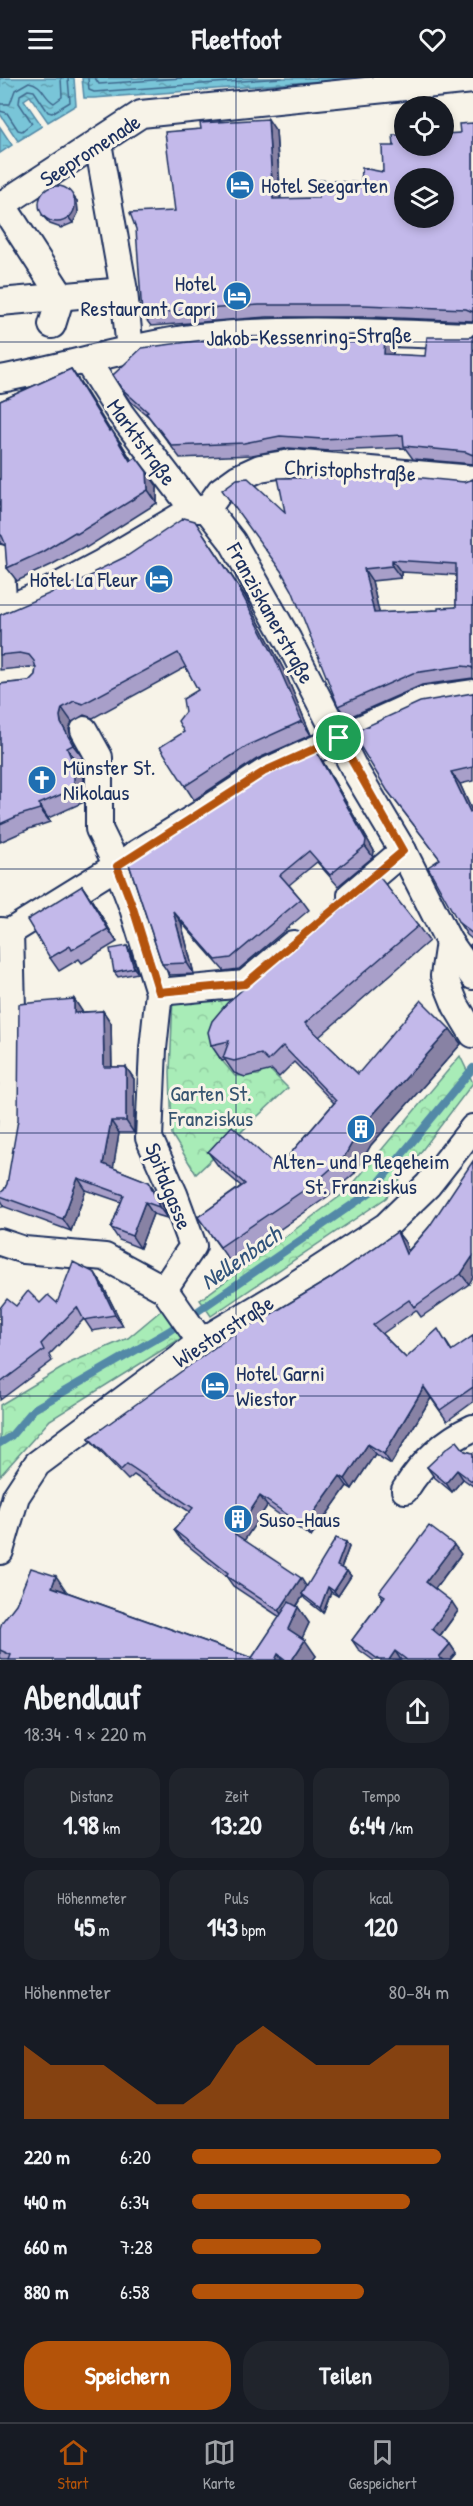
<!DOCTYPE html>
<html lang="de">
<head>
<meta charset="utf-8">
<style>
  body { margin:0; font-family:"Patrick Hand",sans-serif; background:#20242c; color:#f1f3f6; height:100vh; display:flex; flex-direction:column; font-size:22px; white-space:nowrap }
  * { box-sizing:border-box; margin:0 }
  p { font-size:20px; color:#9ea1a6 }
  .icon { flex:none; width:33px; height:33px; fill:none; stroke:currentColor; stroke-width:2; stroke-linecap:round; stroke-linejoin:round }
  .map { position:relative; height:1582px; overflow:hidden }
  .sheet { display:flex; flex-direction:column; background:#171b24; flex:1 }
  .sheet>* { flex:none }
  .tools { position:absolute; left:394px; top:18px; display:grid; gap:12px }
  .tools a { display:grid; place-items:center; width:60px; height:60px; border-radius:50%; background:#171b24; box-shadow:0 3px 9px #0003; font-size:30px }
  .pin { position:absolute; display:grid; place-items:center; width:51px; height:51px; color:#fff; margin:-26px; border:3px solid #fff; border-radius:50%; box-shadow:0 2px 6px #0007 }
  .round { display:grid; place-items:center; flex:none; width:63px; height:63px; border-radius:24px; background:#20242c }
  .overview { display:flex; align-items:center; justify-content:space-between; height:102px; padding:0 24px }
  h1 { font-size:33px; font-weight:800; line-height:45px }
  .metrics { display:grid; grid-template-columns:repeat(3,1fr); gap:9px; height:102px; padding:6px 24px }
  .metrics div { display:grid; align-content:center; border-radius:15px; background:#20242c; text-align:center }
  .metrics b { font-size:26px; font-weight:800 }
  .metrics small { font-size:16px; font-weight:400 }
  .metrics p { font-size:16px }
  .chart { height:168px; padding:12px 24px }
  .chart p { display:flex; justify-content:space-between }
  .chart svg { width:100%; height:108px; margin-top:6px; fill:#b45309; opacity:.7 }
  .button { display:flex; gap:12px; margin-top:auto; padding:12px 24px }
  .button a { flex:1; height:69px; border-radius:24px; background:#b45309; color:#fff; font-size:24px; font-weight:800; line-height:69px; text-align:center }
  .button a+a { background:#20242c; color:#f1f3f6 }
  ul { padding:0 24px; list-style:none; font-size:20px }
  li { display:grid; grid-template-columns:96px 72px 1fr; align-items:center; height:45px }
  li i { height:15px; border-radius:8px; background:#b45309 }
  header { display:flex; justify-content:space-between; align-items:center; height:78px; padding:0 24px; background:#171b24; font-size:27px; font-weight:800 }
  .dock { display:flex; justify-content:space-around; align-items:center; height:84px; border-top:2px solid #363941; background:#171b24; font-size:16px; color:#9ea1a6 }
  .dock a { display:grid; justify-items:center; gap:3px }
  .dock .on { color:#b45309 }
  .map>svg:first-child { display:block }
  .forest { fill:url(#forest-crowns); stroke:#628e8a; stroke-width:1.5 }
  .water { fill:url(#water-ripples); stroke:#5389a7; stroke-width:1.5 }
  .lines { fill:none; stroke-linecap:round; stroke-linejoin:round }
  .shore { stroke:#416b8f; stroke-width:1.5 }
  .stream { stroke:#5389a7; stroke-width:8 }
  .minor-casing { stroke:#1b2f5e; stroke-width:30 }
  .minor { stroke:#f7f3e8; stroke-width:26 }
  .wall { fill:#a89fc9; stroke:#1b2f5e; stroke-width:1.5; fill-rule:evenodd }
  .shaded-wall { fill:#8882a4; stroke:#1b2f5e; stroke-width:1.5 }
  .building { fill:#c3b9ea; stroke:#1b2f5e; stroke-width:1.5; fill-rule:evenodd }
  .route-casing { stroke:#fff; stroke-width:12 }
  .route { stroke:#b45309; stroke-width:8 }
  .grid { fill:none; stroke:#1b2f5e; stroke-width:1.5; stroke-opacity:0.55 }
  .labels { text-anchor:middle; stroke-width:6; stroke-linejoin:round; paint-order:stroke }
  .street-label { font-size:22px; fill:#1b2f5e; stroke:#f7f3e8 }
  .poi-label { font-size:22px; fill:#1b2f5e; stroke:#f7f3e8; text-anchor:start }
  .park-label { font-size:22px; fill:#375570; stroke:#f7f3e8 }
  .water-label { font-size:24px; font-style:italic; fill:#32547c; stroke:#f7f3e8 }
</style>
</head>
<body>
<header><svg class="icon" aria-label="menu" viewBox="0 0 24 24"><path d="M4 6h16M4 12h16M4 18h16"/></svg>Fleetfoot<svg class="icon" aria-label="heart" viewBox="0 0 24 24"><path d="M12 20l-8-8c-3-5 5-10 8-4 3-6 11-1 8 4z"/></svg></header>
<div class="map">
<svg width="473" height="1582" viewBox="0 0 473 1582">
  <defs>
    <pattern id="forest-crowns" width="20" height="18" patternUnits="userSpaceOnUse" patternTransform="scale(1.5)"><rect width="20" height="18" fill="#a8ecb7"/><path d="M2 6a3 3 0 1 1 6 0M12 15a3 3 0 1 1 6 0" fill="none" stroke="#90cba0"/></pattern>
    <pattern id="water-ripples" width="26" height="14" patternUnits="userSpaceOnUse" patternTransform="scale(1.5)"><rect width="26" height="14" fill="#79c5d8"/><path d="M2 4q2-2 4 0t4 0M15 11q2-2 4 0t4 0" fill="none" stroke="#62a0b2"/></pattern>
  </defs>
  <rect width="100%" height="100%" fill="#f7f3e8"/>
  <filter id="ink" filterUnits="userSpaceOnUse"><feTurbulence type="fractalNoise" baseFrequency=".0167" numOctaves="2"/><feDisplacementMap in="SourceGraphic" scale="12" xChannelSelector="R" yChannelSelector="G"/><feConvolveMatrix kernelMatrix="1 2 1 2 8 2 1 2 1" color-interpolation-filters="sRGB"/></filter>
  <g filter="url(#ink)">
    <g class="forest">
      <polygon points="241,914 223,956 219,979 235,998 259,997 266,988 288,1010 196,1096 172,1057 170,994 173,919"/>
      <polygon points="460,978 473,1005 386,1120 211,1238 200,1222 347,1113"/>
      <polygon points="164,1230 188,1256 50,1342 0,1398 0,1327 72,1284 128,1260"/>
    </g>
    <g class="water">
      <polygon points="0,0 74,0 76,27 48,44 30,18 24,22 42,48 18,63 0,36"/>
      <polygon points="82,0 363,0 94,20 84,20"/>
      <polygon points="0,49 12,67 0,75"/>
    </g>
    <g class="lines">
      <g class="shore">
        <polyline points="88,0 89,12 94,14 282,0"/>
        <polyline points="95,0 99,6 182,0"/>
        <path d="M0 26H10L15 12 29 4C43 6 44 20 54 25L62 19 61 0"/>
        <polyline points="0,33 7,35 18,52 22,53 32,45 19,25 20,17 28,12 34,13 48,34 52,35 70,24 68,0"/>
      </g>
      <polyline class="stream" points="0,1365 11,1358 34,1331 169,1253 372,1113 473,990"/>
      <g class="minor-casing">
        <g id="minor">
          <polyline points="98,65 124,213 130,272"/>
          <polyline points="0,128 141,36 473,2"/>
          <polyline points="0,130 3,128 61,218 52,247"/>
          <polyline points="0,224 124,213"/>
          <polyline points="87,283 120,335 193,431 207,431"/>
          <path d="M0 301C67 289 132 267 200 259 291 249 382 255 473 258"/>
          <polyline points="207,431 232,463 288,562 356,694 403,773 449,864 473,898"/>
          <polyline points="207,431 220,413 238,400 260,390 291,385 473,401"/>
          <polyline points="0,480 4,533"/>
          <polyline points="0,534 51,512 102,485 193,431"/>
          <polyline points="84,652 99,679 99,751 117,788 133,830 159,914 153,971 149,1060 174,1116 193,1168 164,1211"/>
          <polyline points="351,817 403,773"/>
          <polyline points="0,853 10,854 202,735 265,694 424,622 473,615"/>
          <polyline points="449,864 444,898 456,928 473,956"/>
          <polyline points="159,914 245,906 293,866"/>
          <polyline points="0,1115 11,1051 13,969 10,854"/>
          <polyline points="0,1164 24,1172 105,1179 164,1211 201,1264"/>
          <path d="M405 1412C422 1385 444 1363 473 1350"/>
          <polyline points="0,1473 16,1418 37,1386 201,1264 283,1215 386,1148 428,1107 473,1050"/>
        </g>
      </g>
      <use href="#minor" class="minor"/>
    </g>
    <g class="wall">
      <polygon points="473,45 473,243 371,239 267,239 151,248 142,236 175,133 276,53 281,121 319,120 361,105 383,94 394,68 460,55"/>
      <polygon points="77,123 78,135 73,145 61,150 50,146 42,137"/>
      <polygon points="473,257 473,386 413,381 405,370 330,373 289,370 252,377 180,380 149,339 129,322 121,310 393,270 393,277 425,278 471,259"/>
      <polygon points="71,291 80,304 110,352 121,365 131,382 157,408 157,425 86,470 85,468 51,487 17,503 7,490 6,468 0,465 0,323"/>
      <path d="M473 401V600L422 607 347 640 338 628 285 434 464 404 471 402ZM401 494 456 497V529L438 532 379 535 372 503 401 500Z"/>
      <polygon points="204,457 245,518 284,592 311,657 257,681 194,722 185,708 184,654 185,634 198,612 186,589 93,640 84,637 72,644 69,651 71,659 83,680 76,683 84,701 84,724 48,740 50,744 29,751 0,764 0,606 29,603 35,597 36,590 30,589 0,592 0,537"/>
      <polygon points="473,615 473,703 460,706 472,733 473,732 473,862 467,857 459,845 440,781 387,712"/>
      <polygon points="316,673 323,684 374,773 373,779 338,808 317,784 289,807 301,821 309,832 239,891 224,893 181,844 194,896 170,897 162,886 128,783"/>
      <polygon points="82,808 91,821 117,864 82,885 79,881 59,893 50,880"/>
      <polygon points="418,848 429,863 319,959 358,996 450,951 461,966 371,1067 355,1095 327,1119 231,1185 198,1139 241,1108 219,1089 208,1074 278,1090 334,1025 294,984 279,999 272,992 245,999 234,995 225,982 222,983 211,967 267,890 264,885"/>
      <polygon points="127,868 130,873 138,895 118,899 114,894"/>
      <polygon points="74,921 82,934 103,933 111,945 112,989 126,989 134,1001 134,1055 119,1055 113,1090 149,1104 157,1116 167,1140 153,1136 140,1170 119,1162 111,1150 121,1124 86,1112 71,1153 5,1129 0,1121 0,1115 4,1112 7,1106"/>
      <polygon points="429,1149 469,1206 421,1239 416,1232 382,1256 406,1280 445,1262 452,1273 473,1258 473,1324 447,1343 431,1320 391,1386 375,1376 352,1411 347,1408 311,1459 267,1428 244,1462 307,1508 346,1464 349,1469 341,1490 347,1493 351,1498 338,1518 331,1514 323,1535 305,1521 303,1518 297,1528 309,1545 302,1560 316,1578 313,1582 2,1582 0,1579 0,1550 67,1514 252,1580 280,1539 233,1508 226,1498 181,1462 174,1452 190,1434 134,1397 128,1402 97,1370 89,1360 253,1247 331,1200 397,1154 405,1164 408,1173"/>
      <polygon points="95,1195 102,1206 123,1248 92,1253 84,1241 49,1277 52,1283 0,1322 0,1230 40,1225 57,1225"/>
      <polygon points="465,1373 473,1375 473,1408 463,1401 452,1414 434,1399 427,1389"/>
      <polygon points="461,1476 435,1511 458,1533 440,1558 450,1566 456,1575 450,1582 373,1582 358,1571 352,1562 383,1520 379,1514"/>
    </g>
    <g class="shaded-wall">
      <polygon points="268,41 276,53 281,133 273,121"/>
      <polygon points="73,118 77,123 78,135 73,145 69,140"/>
      <polygon points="385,258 393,270 392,289 384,276"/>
      <polygon points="71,291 80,304 118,366 109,353"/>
      <polygon points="111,351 121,365 140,396 130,383"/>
      <polygon points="147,394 157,408 157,425 148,412"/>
      <polygon points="204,457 245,518 284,592 311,657 302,643"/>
      <polygon points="392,482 401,494 401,500 392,488"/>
      <polygon points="364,491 372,503 382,547 374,535"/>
      <polygon points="62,630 72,644 69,651 71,659 83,680 73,667 61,645 60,638"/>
      <polygon points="67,670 76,683 84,701 84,724 74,711"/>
      <polygon points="316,673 323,684 374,773 373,779 365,768"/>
      <polygon points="451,694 460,706 473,735 470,734"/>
      <polygon points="39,726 48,740 50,744 40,731"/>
      <polygon points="82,808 91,821 117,864 108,851"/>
      <polygon points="173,833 181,844 194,896 187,885"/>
      <polygon points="127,868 130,873 138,895 134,890"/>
      <polygon points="74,921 82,933 82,946 74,935"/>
      <polygon points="103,933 111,945 112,1001 104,989"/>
      <polygon points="450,951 461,966 371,1067 355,1095 344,1079 360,1051"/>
      <polygon points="126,989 134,1001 134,1055 126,1043"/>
      <polygon points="111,1043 119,1055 112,1098 103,1086"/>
      <polygon points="78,1100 86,1112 71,1153 63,1141"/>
      <polygon points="149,1104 157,1116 167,1140 159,1129"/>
      <polygon points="145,1124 153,1136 140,1170 132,1158"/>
      <polygon points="397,1154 405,1164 413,1186 406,1176"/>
      <polygon points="473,1178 473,1199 469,1206 461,1196"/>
      <polygon points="95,1195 102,1206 123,1248 115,1237"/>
      <polygon points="424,1309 431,1320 391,1386 384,1376"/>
      <polygon points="368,1366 375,1376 352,1411 345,1401"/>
      <polygon points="457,1392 463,1401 452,1414 446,1405"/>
      <polygon points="340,1398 347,1408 311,1459 304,1448"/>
      <polygon points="260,1418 267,1428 242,1466 235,1456"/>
      <polygon points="346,1464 349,1469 340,1493 337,1488"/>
      <polygon points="454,1467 461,1476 433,1513 426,1504"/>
      <polygon points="347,1493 351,1498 338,1518 334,1513"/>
      <polygon points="56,1498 67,1514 52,1509"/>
      <polygon points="301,1500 308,1511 302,1516 303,1518 286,1544 279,1533"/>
      <polygon points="328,1509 331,1514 323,1535 320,1530"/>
      <polygon points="452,1524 458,1533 438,1560 432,1551"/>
      <polygon points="298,1529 309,1545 299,1567 288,1551"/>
      <polygon points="305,1562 316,1578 313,1582 292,1582"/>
      <polygon points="450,1566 456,1575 450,1582 442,1582 439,1579"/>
      <polygon points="395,1573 401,1582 389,1582"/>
      <polygon points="278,1576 282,1582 275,1582"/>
    </g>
    <g class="building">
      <path d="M268 41 273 121 319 120 320 102 361 105 362 90 383 94 382 68H394L393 57H405V68H444V56L460 55 459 46 473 45V234L466 231 363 227H259L142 236 136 151 130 135 175 133 165 54 201 51 200 45ZM405 100H444V140H405Z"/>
      <circle cx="57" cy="126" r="18"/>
      <polygon points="362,257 385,258 384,276 425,278 427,259 471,259 473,257 473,377 466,374 404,368 403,357 322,361 280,358 244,365 172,368 146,335 148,334 121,310 113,297 142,270 227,259"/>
      <polygon points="71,291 109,353 111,351 130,383 136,379 147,394 148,412 77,456 75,454 42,474 7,490 5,465 2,458 0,456 0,323"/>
      <path d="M413 399 464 404 471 402 473 401V591L471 589 462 588 413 595 338 628 292 512 281 493 222 412 237 401 248 400 285 434 278 400ZM392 482 456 486V529L438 530V532L374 535 364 491 392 488Z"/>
      <polygon points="184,440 195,443 236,505 274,578 302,643 247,668 185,708 160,669 184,654 178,643 185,634 183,621 198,612 178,575 83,626 74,623 62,630 60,638 61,645 73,667 67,670 74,687 74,711 39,726 40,731 20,737 0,746 0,606 29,603 35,597 36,590 34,583 29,577 20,575 0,577 0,537 95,496 94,494 127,478"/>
      <polygon points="473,615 473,689 451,694 470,734 473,732 473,856 459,845 428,789 440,781 387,712 352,655 420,624"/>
      <polygon points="316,673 366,762 365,768 330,797 309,773 280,797 301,821 231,880 216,882 173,833 187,885 162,886 128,783 264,696"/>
      <polygon points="374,792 418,848 305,945 358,996 421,922 450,951 360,1051 344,1079 316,1104 220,1169 198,1139 245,1106 208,1074 232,1048 278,1090 336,1023 283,968 268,983 261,976 234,983 223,980 229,963 211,967 208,954 212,943 227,925 273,885 264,885"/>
      <polygon points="82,808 108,851 72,872 70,868 50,880 27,842"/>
      <polygon points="473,865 473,873 470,867"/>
      <polygon points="127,868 134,890 114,894 110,871"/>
      <polygon points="74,921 74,935 103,933 104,989 126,989 126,1043 111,1043 103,1086 149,1104 159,1129 145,1124 132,1158 111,1150 124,1117 78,1100 63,1141 0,1118 0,1115 4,1112 7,1106 18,1042 19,926"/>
      <polygon points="473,1083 473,1178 461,1196 414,1229 409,1222 373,1247 406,1280 438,1251 451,1273 473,1258 473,1309 440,1332 424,1309 384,1376 368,1366 345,1401 340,1398 304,1448 260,1418 235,1456 301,1500 279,1533 226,1498 228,1495 174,1452 193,1430 127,1386 121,1392 89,1360 250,1244 253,1247 331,1200 397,1154 406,1176 429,1149"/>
      <polygon points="73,1184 95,1195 115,1237 84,1242 77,1229 41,1266 44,1272 0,1305 0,1230 7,1221 16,1228 28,1213 40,1225 48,1217 57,1225"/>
      <polygon points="457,1363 465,1373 473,1375 473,1404 457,1392 446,1405 427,1389 446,1371"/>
      <polygon points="429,1448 454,1467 426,1504 452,1524 432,1551 450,1566 439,1579 443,1582 407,1582 395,1573 389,1582 379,1582 352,1562 385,1518 379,1514"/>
      <polygon points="336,1460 346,1464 337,1488 347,1493 334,1513 328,1509 320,1530 302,1516"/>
      <polygon points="31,1490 56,1498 52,1509 252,1580 289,1524 298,1529 288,1551 305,1562 292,1582 286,1582 278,1576 275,1582 9,1582 11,1577 0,1572 0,1550 2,1544 16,1526"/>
    </g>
  </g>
  <g class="lines" filter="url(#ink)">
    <g class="route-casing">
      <polygon id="route" points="339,660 403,773 245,906 159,914 133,830 117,788 265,693"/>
    </g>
    <use href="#route" class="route"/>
  </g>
  <path class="grid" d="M236 0V1582M0 264H473M0 527H473M0 791H473M0 1055H473M0 1318H473"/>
  <defs>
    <g id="hotel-disc" transform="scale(1.5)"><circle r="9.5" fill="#1f6fb2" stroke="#f7f3e8"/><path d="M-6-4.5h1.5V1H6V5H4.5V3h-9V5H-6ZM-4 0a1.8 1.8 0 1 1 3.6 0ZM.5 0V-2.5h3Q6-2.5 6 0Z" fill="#fff"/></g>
    <g id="church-disc" transform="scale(1.5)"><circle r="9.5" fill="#1f6fb2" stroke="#f7f3e8"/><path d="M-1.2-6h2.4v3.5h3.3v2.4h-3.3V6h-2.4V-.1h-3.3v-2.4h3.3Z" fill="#fff"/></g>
    <g id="building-disc" transform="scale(1.5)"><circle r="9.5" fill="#1f6fb2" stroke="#f7f3e8"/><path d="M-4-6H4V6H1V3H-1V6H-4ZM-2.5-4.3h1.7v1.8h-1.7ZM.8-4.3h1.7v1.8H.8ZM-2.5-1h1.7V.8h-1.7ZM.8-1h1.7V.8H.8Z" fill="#fff"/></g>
  </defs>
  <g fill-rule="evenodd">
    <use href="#hotel-disc" x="240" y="107"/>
    <use href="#hotel-disc" x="237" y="218"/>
    <use href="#hotel-disc" x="159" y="501"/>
    <use href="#church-disc" x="42" y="702"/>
    <use href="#building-disc" x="361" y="1051"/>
    <use href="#hotel-disc" x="215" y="1308"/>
    <use href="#building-disc" x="238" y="1441"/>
  </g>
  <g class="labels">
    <g class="street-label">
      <text transform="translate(90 72) rotate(-33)" y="8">Seepromenade</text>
      <text transform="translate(309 258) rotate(-1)" y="8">Jakob-Kessenring-Straße</text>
      <text transform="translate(142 364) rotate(54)" y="8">Marktstraße</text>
      <text transform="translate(350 392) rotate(3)" y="8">Christophstraße</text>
      <text transform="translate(271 535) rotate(61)" y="8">Franziskanerstraße</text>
      <text transform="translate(169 1108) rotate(68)" y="8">Spitalgasse</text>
      <text transform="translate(223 1253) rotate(-33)" y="8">Wiestorstraße</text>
    </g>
    <g class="poi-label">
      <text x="261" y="115">Hotel Seegarten</text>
      <text x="216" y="213" text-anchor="end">Hotel<tspan x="216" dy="25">Restaurant Capri</tspan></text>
      <text x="138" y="509" text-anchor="end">Hotel La Fleur</text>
      <text x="63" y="697">Münster St.<tspan x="63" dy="25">Nikolaus</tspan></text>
      <text x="361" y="1091" text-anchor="middle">Alten- und Pflegeheim<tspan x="361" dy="25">St. Franziskus</tspan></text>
      <text x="236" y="1303">Hotel Garni<tspan x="236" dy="25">Wiestor</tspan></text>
      <text x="259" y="1449">Suso-Haus</text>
    </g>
    <g class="park-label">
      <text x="211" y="1023">Garten St.<tspan x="211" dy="25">Franziskus</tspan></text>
    </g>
    <g class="water-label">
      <text transform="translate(241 1180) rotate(-35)" y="8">Nellenbach</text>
    </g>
  </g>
</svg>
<div class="tools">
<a><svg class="icon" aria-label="locate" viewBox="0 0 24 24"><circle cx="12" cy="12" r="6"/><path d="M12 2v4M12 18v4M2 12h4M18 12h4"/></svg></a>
<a><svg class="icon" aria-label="layers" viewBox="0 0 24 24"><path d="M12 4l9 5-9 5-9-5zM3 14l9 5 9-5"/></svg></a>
</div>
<div class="pin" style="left:339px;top:660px;background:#1e9e55"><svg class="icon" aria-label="arrive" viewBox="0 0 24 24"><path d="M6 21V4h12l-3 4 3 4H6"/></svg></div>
</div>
<section class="sheet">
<div class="overview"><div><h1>Abendlauf</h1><p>18:34 · 9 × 220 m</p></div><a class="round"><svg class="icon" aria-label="share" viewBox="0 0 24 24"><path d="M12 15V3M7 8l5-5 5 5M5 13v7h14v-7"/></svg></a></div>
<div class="metrics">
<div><p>Distanz</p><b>1.98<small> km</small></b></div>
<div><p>Zeit</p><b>13:20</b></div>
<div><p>Tempo</p><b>6:44<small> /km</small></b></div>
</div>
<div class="metrics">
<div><p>Höhenmeter</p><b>45<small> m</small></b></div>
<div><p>Puls</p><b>143<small> bpm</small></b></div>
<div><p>kcal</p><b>120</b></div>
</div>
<div class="chart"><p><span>Höhenmeter</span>80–84 m</p>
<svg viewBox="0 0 160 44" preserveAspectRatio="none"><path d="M0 44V14L10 22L20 22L30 22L40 30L50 38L60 38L70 30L80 14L90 6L100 14L110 22L120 22L130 22L140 14L150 14L160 14V44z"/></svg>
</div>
<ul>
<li><b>220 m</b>6:20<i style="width:97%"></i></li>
<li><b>440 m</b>6:34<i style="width:85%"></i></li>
<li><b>660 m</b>7:28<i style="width:50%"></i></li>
<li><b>880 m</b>6:58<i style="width:67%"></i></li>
</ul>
<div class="button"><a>Speichern</a><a>Teilen</a></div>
</section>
<nav class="dock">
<a class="on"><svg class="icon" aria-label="home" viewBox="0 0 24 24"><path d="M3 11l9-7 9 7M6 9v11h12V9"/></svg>Start</a>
<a><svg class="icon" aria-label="map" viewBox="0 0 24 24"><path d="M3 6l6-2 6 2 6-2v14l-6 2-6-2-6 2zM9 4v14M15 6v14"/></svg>Karte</a>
<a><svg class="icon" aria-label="saved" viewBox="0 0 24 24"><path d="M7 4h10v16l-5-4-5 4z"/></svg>Gespeichert</a>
</nav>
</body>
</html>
